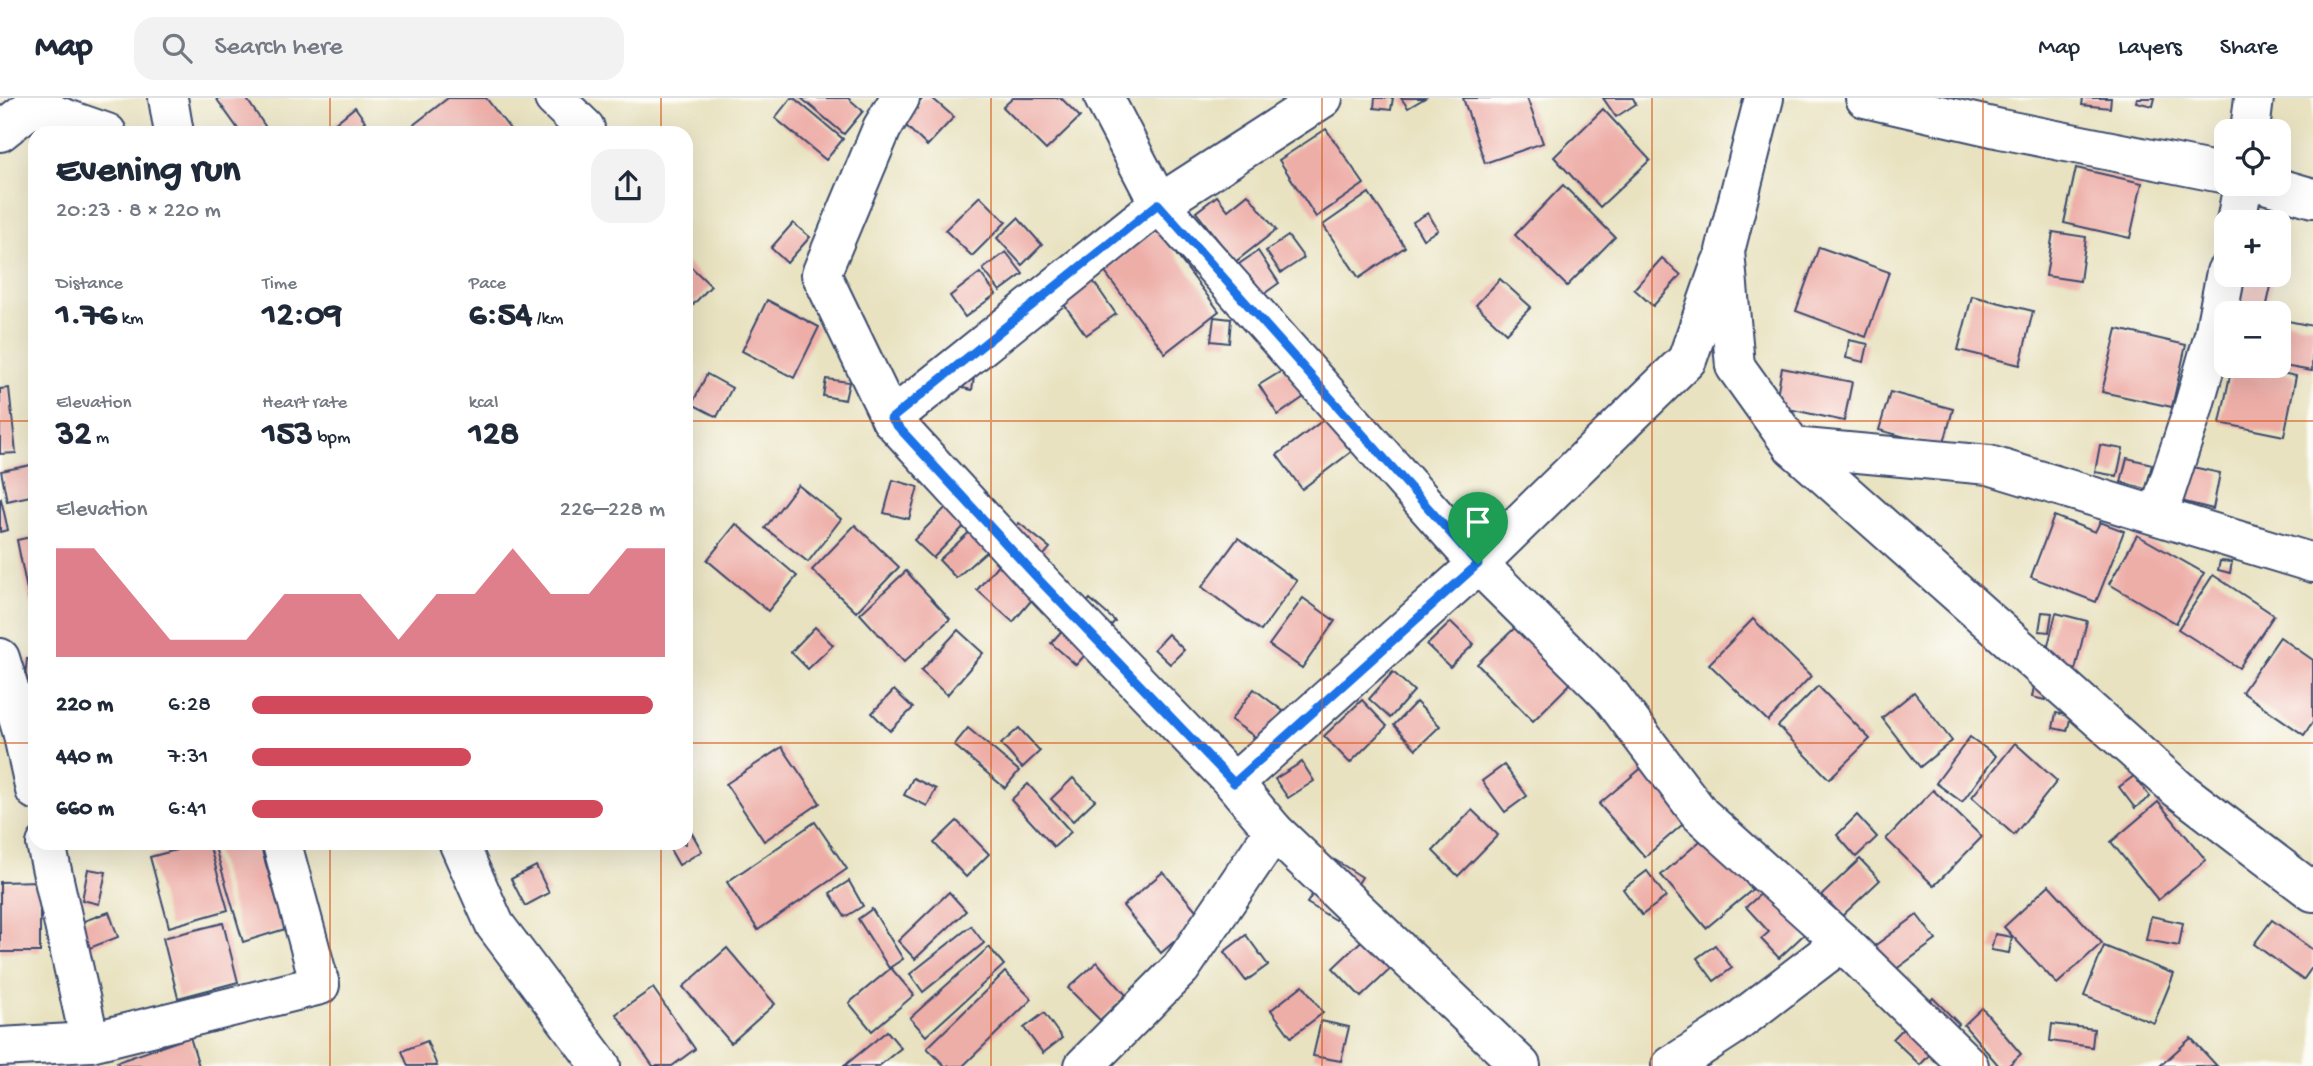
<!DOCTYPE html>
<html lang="en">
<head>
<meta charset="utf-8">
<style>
  body { margin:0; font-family:"Gochi Hand",sans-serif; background:#f2f2f3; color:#1f2937; height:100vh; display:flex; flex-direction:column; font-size:26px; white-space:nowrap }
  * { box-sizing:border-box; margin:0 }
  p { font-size:23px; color:#747a83 }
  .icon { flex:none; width:38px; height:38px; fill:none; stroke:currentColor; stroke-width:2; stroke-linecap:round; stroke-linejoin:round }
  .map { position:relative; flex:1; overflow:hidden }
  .drawer { position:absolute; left:28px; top:28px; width:665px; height:724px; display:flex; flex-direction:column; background:#fff; border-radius:21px; box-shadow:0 7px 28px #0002 }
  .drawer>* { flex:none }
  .buttons { position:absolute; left:2214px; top:21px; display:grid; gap:14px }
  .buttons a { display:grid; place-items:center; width:77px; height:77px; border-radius:14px; background:#fff; box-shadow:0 7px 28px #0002; font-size:35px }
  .pin { position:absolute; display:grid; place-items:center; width:60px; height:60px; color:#fff; margin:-72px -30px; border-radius:50% 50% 50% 0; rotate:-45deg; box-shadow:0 0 7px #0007 }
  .pin .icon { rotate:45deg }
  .round { display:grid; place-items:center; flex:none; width:74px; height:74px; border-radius:21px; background:#f2f2f3 }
  .overview { display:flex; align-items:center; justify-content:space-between; height:119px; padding:0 28px }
  h1 { font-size:38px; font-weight:700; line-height:52px }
  .metrics { display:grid; grid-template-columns:repeat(3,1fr); gap:10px; height:119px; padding:7px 28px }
  .metrics div { display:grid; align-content:center }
  .metrics b { font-size:35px; font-weight:700 }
  .metrics small { font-size:19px; font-weight:400 }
  .metrics p { font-size:19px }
  .chart { height:196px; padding:14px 28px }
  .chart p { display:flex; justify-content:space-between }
  .chart svg { width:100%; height:126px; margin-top:7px; fill:#d1495b; opacity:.7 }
  ul { padding:0 28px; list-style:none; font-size:23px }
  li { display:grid; grid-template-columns:112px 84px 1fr; align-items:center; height:52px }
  li i { height:18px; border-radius:9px; background:#d1495b }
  header { display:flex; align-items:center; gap:42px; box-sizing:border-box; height:98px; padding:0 35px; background:#fff; border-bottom:2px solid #e0e1e3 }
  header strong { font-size:33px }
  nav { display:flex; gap:38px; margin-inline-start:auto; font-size:24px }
  .search { width:490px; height:63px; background:#f2f2f3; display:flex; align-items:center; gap:18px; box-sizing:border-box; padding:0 24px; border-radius:21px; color:#747a83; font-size:26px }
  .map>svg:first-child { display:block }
  .building { fill:#eeaea8 }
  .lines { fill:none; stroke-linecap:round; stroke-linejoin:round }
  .minor-casing { stroke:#3a4a6d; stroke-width:42 }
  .minor { stroke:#fff; stroke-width:38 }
  .route-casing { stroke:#fff; stroke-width:14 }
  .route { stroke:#1a73e8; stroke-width:9 }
  .grid { fill:none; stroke:#d45514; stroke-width:2; stroke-opacity:0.55 }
</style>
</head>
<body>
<header>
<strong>Map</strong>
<div class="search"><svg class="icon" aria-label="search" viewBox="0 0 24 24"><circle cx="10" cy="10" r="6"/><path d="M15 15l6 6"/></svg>Search here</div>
<nav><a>Map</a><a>Layers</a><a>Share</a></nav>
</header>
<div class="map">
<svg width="2313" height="968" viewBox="0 0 2313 968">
  <rect width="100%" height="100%" fill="#fdfcf7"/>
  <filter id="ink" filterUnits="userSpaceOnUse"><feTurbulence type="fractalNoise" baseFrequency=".0143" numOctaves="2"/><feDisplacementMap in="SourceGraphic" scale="14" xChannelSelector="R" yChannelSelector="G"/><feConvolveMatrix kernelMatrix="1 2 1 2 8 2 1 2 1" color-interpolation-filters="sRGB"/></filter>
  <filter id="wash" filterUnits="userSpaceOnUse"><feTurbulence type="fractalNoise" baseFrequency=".00686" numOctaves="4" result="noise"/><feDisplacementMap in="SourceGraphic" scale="28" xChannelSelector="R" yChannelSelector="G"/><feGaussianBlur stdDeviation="1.57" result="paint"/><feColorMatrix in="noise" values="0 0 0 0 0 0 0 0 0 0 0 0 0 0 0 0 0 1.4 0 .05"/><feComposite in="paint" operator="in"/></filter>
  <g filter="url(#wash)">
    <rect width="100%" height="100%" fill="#e8e2c0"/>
    <g id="blocks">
      <g class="building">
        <polygon points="216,0 246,0 265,28 255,35 241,35"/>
        <polygon points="448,0 486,0 513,35 403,35"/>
        <polygon points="791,0 794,0 843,41 826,62 775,20"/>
        <polygon points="801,0 848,0 863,13 844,36"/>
        <polygon points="923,0 932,0 954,19 927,48 902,24"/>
        <polygon points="1013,0 1061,0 1080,19 1046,52 1003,9"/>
        <polygon points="1375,0 1393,0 1391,12 1374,10"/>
        <polygon points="1401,0 1425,0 1408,10"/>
        <polygon points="1463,0 1527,0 1543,45 1485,65"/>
        <polygon points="1603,0 1633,0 1636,6 1616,19"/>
        <polygon points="2083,0 2111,0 2110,10 2082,7"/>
        <polygon points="2137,0 2155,0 2153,8 2136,4"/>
        <polygon points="355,9 365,23 350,35 331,35 328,31"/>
        <polygon points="1603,11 1650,62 1600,109 1554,59"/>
        <polygon points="1326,31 1364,86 1316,119 1279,62"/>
        <polygon points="2076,70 2142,85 2130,140 2064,125"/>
        <polygon points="1563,87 1615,139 1567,188 1515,137"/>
        <polygon points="1369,95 1405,149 1359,180 1323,127"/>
        <polygon points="1248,96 1276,132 1235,164 1196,114 1217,98 1228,112"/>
        <polygon points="980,98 1006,124 972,158 945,132"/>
        <polygon points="1428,115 1438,132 1423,141 1413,124"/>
        <polygon points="1018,120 1042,147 1022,167 997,140"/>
        <polygon points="793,125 810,139 787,165 771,150"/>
        <polygon points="1157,131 1219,213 1165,255 1104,173"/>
        <polygon points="2053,134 2086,139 2080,183 2046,178"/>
        <polygon points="1288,138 1304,160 1281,175 1266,153"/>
        <polygon points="1819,149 1889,174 1866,239 1796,213"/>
        <polygon points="1258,153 1279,185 1258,200 1236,168"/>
        <polygon points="1006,154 1023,176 1000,193 983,171"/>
        <polygon points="1662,160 1681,177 1653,208 1634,191"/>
        <polygon points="686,164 711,188 686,214"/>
        <polygon points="980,175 996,196 965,219 950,198"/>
        <polygon points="2240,177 2272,184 2265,215 2233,209"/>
        <polygon points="1091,180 1116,216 1086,237 1061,202"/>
        <polygon points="1500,181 1531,209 1506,235 1476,207"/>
        <polygon points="1972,198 2033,213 2020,267 1958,252"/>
        <polygon points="767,202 819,229 794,280 742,253"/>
        <polygon points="1214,219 1231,221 1229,245 1211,243"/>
        <polygon points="2278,221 2313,228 2312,273 2278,267"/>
        <polygon points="2117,231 2186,247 2172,309 2102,294"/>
        <polygon points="1849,242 1868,246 1864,264 1846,260"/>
        <polygon points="2232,268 2249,268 2296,278 2284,338 2220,325"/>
        <polygon points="1782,270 1852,284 1844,323 1775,308"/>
        <polygon points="1285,271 1304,299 1278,317 1259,287"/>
        <polygon points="707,276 732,290 717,319 692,306"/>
        <polygon points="974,279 972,292 958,289"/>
        <polygon points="826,281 849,284 845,302 823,298"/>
        <polygon points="9,290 16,355 0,356 0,291"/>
        <polygon points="1890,294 1953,311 1943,349 1879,332"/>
        <polygon points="1326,320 1351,354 1302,391 1277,357"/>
        <polygon points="2100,347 2123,351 2117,378 2095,374"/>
        <polygon points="2127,360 2152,366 2146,391 2121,384"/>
        <polygon points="31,367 35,397 7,403 1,373"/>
        <polygon points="2188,368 2220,375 2213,411 2181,403"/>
        <polygon points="893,382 918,389 909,421 884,415"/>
        <polygon points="798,387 841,421 808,464 765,430"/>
        <polygon points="961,394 980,412 933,460 914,442"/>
        <polygon points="1,401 8,432 0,434 0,402"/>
        <polygon points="988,417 1005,437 956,480 939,462"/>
        <polygon points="2054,418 2095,434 2100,424 2124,433 2096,504 2031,479"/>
        <polygon points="1019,425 1050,450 1034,469 1004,444"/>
        <polygon points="736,426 797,478 768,513 707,462"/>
        <polygon points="855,427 899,469 856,514 812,472"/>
        <polygon points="2137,437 2204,475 2176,525 2109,486"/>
        <polygon points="35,438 35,506 30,507 17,442"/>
        <polygon points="1238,440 1297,483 1261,533 1202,489"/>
        <polygon points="1004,459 1041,491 1013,524 977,492"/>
        <polygon points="2220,463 2232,464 2230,475 2218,472"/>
        <polygon points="906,473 950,521 904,564 860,516"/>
        <polygon points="2213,477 2274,517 2239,570 2178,531"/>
        <polygon points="1303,500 1335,523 1302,570 1269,547"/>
        <polygon points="1090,501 1115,523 1076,567 1051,545"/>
        <polygon points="2042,514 2052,515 2049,534 2039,533"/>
        <polygon points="2056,515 2087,523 2075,572 2044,564"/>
        <polygon points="1753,521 1811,578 1768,623 1709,566"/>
        <polygon points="1522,523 1577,579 1533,623 1477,566"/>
        <polygon points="1451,524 1474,546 1450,569 1427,547"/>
        <polygon points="815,529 833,547 808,571 791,554"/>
        <polygon points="958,532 983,555 947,597 921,573"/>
        <polygon points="1168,536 1184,552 1170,566 1154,551"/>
        <polygon points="2280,539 2313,562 2313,623 2304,637 2242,594"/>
        <polygon points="27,561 35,561 35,589 24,588"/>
        <polygon points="1393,574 1414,593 1390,620 1369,601"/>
        <polygon points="2035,583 2048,586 2045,602 2032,599"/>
        <polygon points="1818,588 1870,641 1829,681 1778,628"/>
        <polygon points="1254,591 1283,613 1261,643 1231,622"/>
        <polygon points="894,592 913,610 890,633 872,615"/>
        <polygon points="1914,594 1952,643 1920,669 1882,620"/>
        <polygon points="1362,602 1387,628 1350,665 1324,638"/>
        <polygon points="1416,604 1440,628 1416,651 1394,627"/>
        <polygon points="2056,615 2071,618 2067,633 2053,630"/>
        <polygon points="968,630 1019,673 1005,690 954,647"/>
        <polygon points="1019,630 1040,653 1022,670 1001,646"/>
        <polygon points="1970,639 1996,658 1962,704 1936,685"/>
        <polygon points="2015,645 2057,683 2014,737 1972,699"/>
        <polygon points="782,649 820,705 764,743 726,686"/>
        <polygon points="1302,664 1314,683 1288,700 1275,681"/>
        <polygon points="1504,667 1527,698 1505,714 1482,683"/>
        <polygon points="1644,668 1690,720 1645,759 1599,706"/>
        <polygon points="2134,678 2150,699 2135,710 2119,689"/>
        <polygon points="913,680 936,691 927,708 904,697"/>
        <polygon points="1073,680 1095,702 1073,723 1051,701"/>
        <polygon points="1028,686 1071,734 1054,749 1011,702"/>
        <polygon points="1933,692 1982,739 1934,788 1886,741"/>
        <polygon points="2158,704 2206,762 2158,802 2111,744"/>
        <polygon points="1472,712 1498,737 1458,778 1433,753"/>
        <polygon points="1857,717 1877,739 1856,759 1837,737"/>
        <polygon points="957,723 989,756 966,779 934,745"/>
        <polygon points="815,724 847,771 758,832 727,784"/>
        <polygon points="686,725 702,753 679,767 667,746 686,746"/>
        <polygon points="1707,737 1752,792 1706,830 1661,777"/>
        <polygon points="174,746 209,746 228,812 169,829 150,759 176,752"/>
        <polygon points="214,746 260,746 285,831 243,844"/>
        <polygon points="1860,761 1880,782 1842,818 1822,797"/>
        <polygon points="1335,762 1362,779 1335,822 1307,805"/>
        <polygon points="536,768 549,795 525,808 511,781"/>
        <polygon points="88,771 106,774 99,806 82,802"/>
        <polygon points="1647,773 1666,799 1642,817 1623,791"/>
        <polygon points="1163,774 1202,819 1161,855 1123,808"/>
        <polygon points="40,783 40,854 0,854 0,784"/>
        <polygon points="849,783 863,808 845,819 830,795"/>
        <polygon points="1773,785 1813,828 1779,860 1761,841 1769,834 1746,809"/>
        <polygon points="2049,787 2102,845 2057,886 2004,829"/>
        <polygon points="949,794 966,813 915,861 898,843"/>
        <polygon points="872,811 903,861 889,870 858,821"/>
        <polygon points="109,814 118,839 87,851 78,825"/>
        <polygon points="1917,817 1936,842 1892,874 1873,849"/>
        <polygon points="2151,818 2183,825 2179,848 2146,842"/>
        <polygon points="2272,822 2313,852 2313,868 2303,882 2254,846"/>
        <polygon points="223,825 238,884 178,900 163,840"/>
        <polygon points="971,828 984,845 923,894 910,876"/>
        <polygon points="1374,831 1401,861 1361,899 1333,870"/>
        <polygon points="1995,836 2012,839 2009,855 1991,852"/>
        <polygon points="1246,837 1268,867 1246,883 1224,854"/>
        <polygon points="1715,847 1732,870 1714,883 1697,860"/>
        <polygon points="2104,848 2174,876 2154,925 2084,898"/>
        <polygon points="989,849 1004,867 926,938 910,920"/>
        <polygon points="727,850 775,906 731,945 683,889"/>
        <polygon points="1097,864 1126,897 1100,922 1068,890"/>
        <polygon points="891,870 914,897 872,933 849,905"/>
        <polygon points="1005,874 1032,901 963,968 945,968 927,950"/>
        <polygon points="1303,887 1323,915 1291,939 1271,912"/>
        <polygon points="653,890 695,951 672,968 653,968 616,916"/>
        <polygon points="1933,900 1959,926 1920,967 1893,941"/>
        <polygon points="1982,910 2021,956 2008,968 1999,968 1964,927"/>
        <polygon points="1044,915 1062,940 1043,955 1024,930"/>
        <polygon points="1321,923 1349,929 1341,963 1313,958"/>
        <polygon points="2052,926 2094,931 2092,949 2050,943"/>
        <polygon points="887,933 901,950 879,968 844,968"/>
        <polygon points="190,939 199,968 119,968 117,964"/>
        <polygon points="2191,940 2217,968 2160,968"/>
        <polygon points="427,943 437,968 408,968 402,953"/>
      </g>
    </g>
  </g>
  <g filter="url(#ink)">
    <use href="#blocks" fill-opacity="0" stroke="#3a4a6d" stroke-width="2"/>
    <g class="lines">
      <g class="minor-casing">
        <g id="minor">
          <polyline points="168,0 174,35"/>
          <polyline points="554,0 585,30"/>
          <polyline points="1104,0 1159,106 1478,466 1611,598 1700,716 1842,844"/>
          <polyline points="1764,0 1725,153 1735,268 1793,349 1989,367 2313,465"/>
          <polyline points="1865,0 2001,31 2226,76"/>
          <polyline points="32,9 107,35"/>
          <polyline points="2250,33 2254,0"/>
          <polyline points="0,34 43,0"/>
          <polyline points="2265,86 2313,100"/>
          <polyline points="2236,124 2243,86"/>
          <polyline points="891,321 821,176 882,30 900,0"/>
          <polyline points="1793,349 2178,691 2313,794"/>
          <polyline points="2158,417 2192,314 2214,237 2226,174"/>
          <polyline points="0,560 22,633 35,692"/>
          <polyline points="1234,685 1478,466 1687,262 1721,165"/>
          <polyline points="1274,733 1521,968"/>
          <polyline points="46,746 90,944"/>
          <polyline points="459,746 495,827 601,968"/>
          <polyline points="0,949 90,944 320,887 282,746"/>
          <polyline points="1084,968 1181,870 1274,733 1234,685 1042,485 891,321 1159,106 1323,0"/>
          <polyline points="1671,968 1731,929 1842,844 1969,968"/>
        </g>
      </g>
      <use href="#minor" class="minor"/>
    </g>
  </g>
  <g class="lines" filter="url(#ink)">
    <g class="route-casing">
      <polygon id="route" points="1158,106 1478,466 1234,685 1042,485 891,321"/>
    </g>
    <use href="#route" class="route"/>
  </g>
  <path class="grid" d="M330 0V35M661 0V35M991 0V968M1322 0V968M1652 0V968M1983 0V968M0 323H35M686 323H2313M0 645H35M686 645H2313M330 746V968M661 746V968"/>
</svg>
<div class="buttons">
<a><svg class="icon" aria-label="locate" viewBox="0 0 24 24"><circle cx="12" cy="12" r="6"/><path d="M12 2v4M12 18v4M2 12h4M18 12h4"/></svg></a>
<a>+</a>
<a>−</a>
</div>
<div class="pin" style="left:1478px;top:466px;background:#1e9e55"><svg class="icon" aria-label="arrive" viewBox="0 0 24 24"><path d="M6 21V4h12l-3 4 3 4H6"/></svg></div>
<section class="drawer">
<div class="overview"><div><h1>Evening run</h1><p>20:23 · 8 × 220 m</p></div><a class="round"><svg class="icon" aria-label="share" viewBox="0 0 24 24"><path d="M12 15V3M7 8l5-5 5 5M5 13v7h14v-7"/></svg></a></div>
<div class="metrics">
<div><p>Distance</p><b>1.76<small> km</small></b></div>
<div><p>Time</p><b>12:09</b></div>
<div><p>Pace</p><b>6:54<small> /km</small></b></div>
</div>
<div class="metrics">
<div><p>Elevation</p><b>32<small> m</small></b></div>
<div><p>Heart rate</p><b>153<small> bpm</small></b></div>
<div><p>kcal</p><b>128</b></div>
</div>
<div class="chart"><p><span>Elevation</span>226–228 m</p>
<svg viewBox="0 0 160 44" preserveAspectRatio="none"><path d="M0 44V6L10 6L20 22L30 38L40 38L50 38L60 22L70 22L80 22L90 38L100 22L110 22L120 6L130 22L140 22L150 6L160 6V44z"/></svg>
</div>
<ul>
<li><b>220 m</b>6:28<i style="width:97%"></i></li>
<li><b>440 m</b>7:31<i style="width:53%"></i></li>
<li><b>660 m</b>6:41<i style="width:85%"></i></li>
</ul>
</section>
</div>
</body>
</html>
